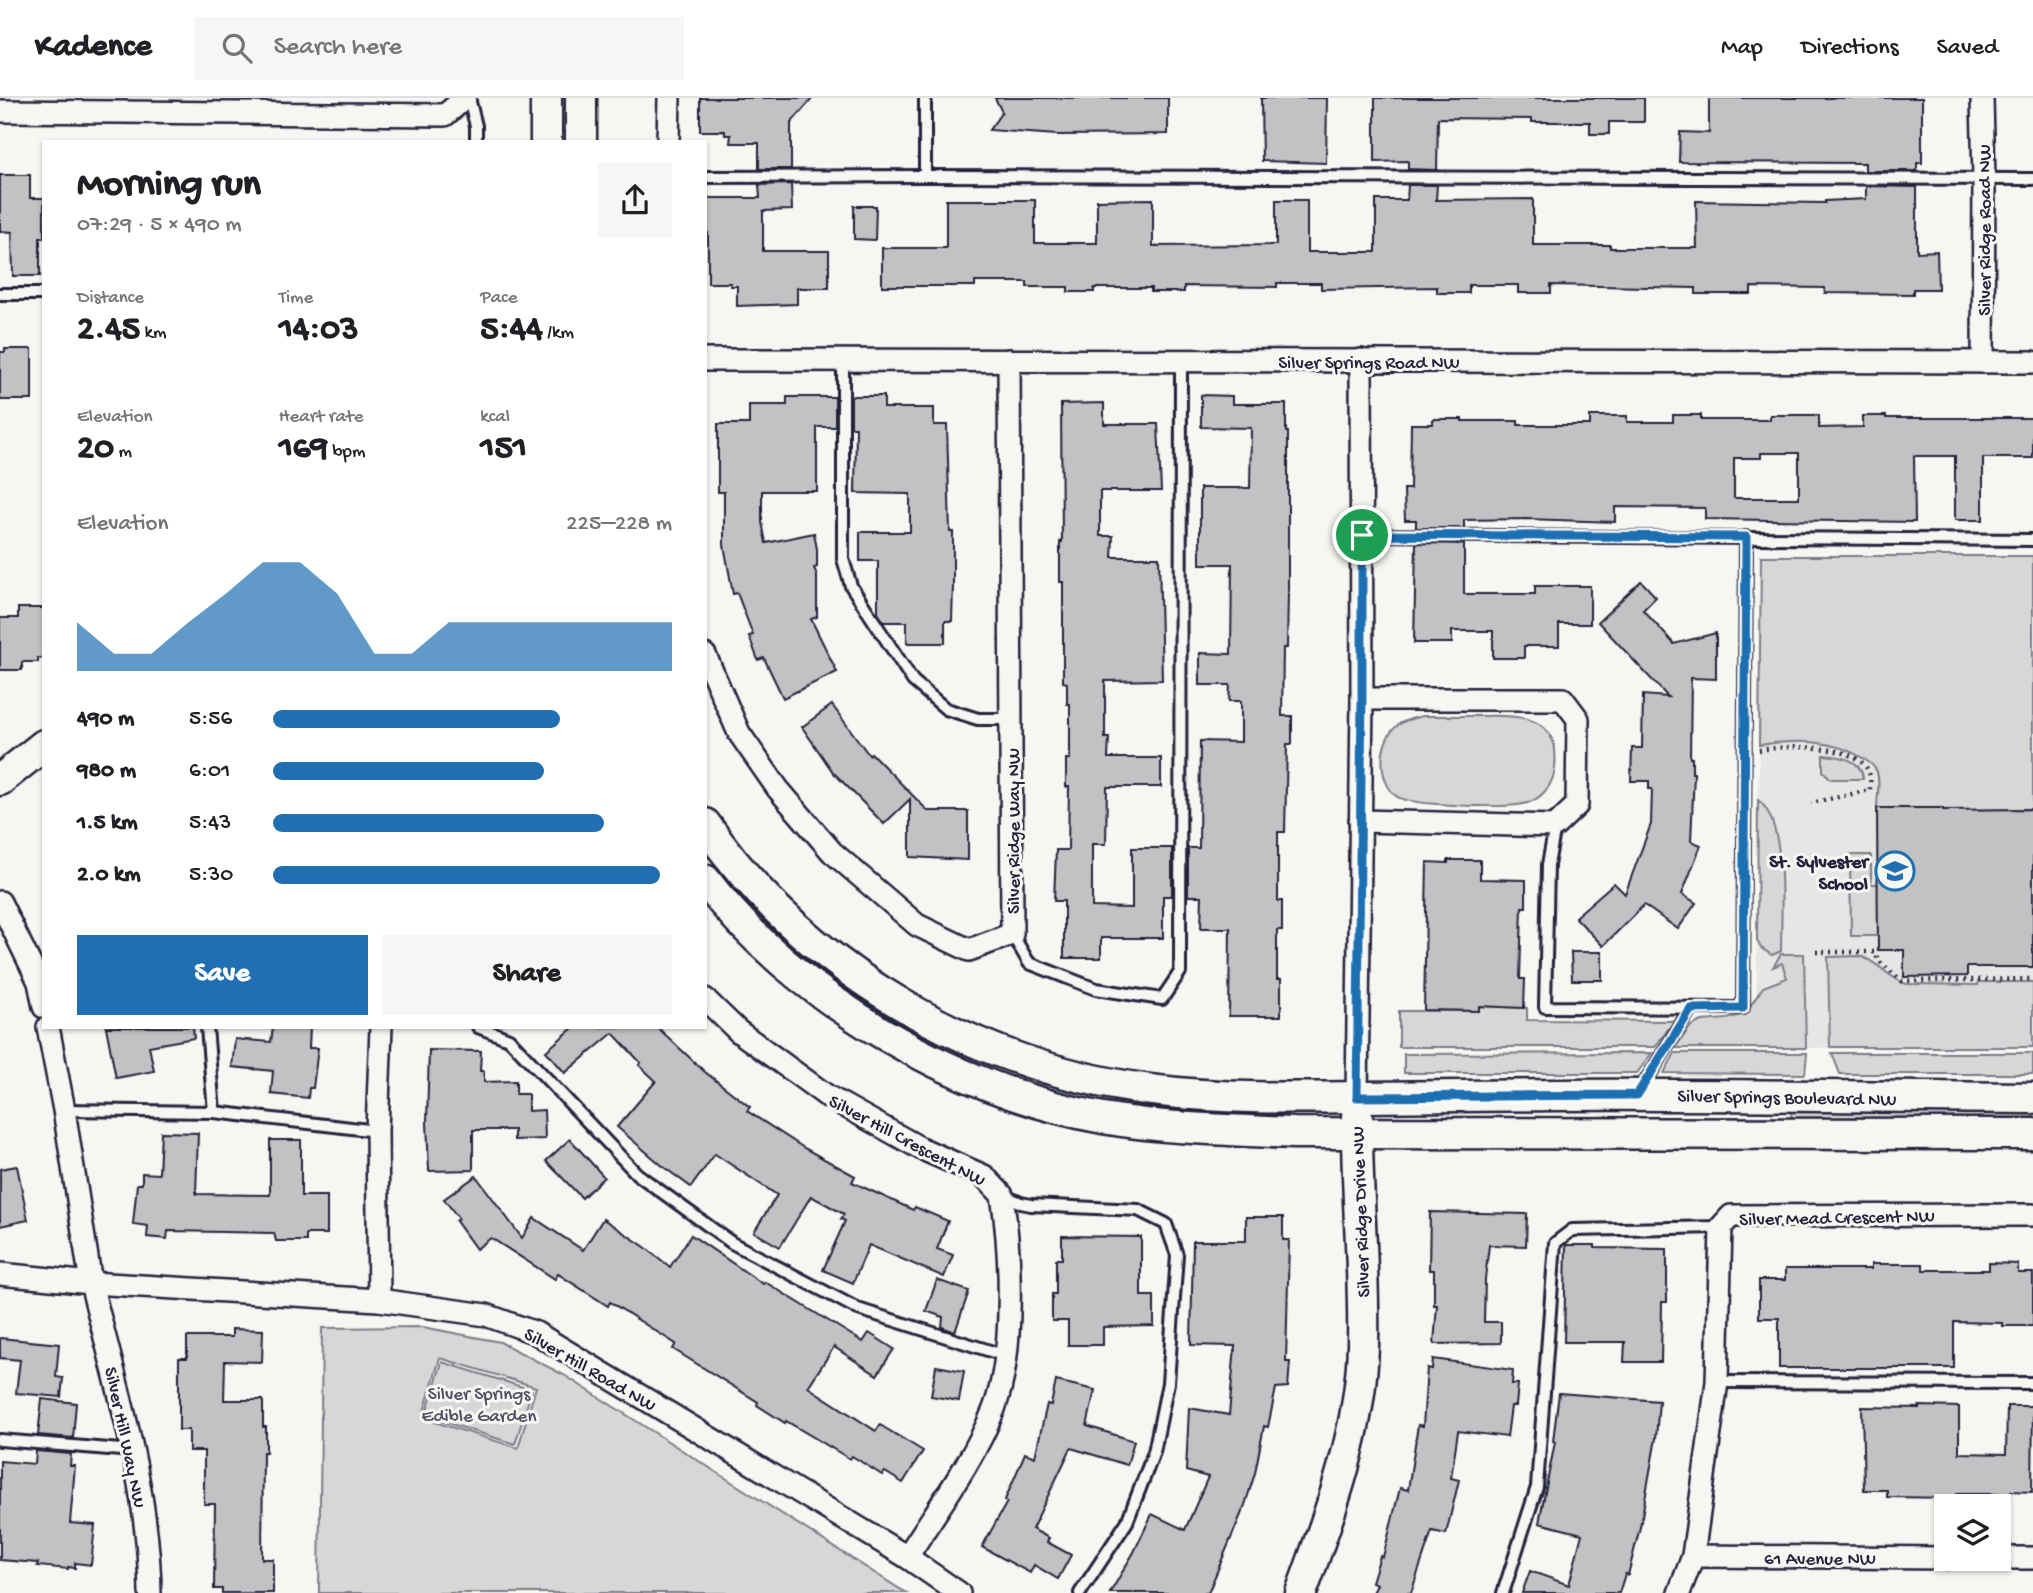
<!DOCTYPE html>
<html lang="en">
<head>
<meta charset="utf-8">
<style>
  body { margin:0; font-family:"Gochi Hand",sans-serif; background:#f6f6f6; color:#202124; height:100vh; display:flex; flex-direction:column; font-size:26px; white-space:nowrap }
  * { box-sizing:border-box; margin:0 }
  p { font-size:23px; color:#757577 }
  .icon { flex:none; width:38px; height:38px; fill:none; stroke:currentColor; stroke-width:2; stroke-linecap:round; stroke-linejoin:round }
  .map { position:relative; flex:1; overflow:hidden }
  .drawer { position:absolute; left:42px; top:42px; width:665px; height:889px; display:flex; flex-direction:column; background:#fff; border-radius:0px; box-shadow:0 2px 5px #0004 }
  .drawer>* { flex:none }
  .controls { position:absolute; left:1934px; top:1396px; display:grid; gap:14px }
  .controls a { display:grid; place-items:center; width:77px; height:77px; border-radius:0px; background:#fff; box-shadow:0 2px 5px #0004; font-size:35px }
  .pin { position:absolute; display:grid; place-items:center; width:60px; height:60px; color:#fff; margin:-30px; border:4px solid #fff; border-radius:50%; box-shadow:0 2px 7px #0007 }
  .round { display:grid; place-items:center; flex:none; width:74px; height:74px; border-radius:0px; background:#f6f6f6 }
  .overview { display:flex; align-items:center; justify-content:space-between; height:119px; padding:0 35px }
  h1 { font-size:38px; font-weight:700; line-height:52px }
  .stats { display:grid; grid-template-columns:repeat(3,1fr); gap:10px; height:119px; padding:7px 35px }
  .stats div { display:grid; align-content:center }
  .stats b { font-size:35px; font-weight:700 }
  .stats small { font-size:19px; font-weight:400 }
  .stats p { font-size:19px }
  .chart { height:196px; padding:14px 35px }
  .chart p { display:flex; justify-content:space-between }
  .chart svg { width:100%; height:126px; margin-top:7px; fill:#1f6fb2; opacity:.7 }
  .cta { display:flex; gap:14px; margin-top:auto; padding:14px 35px }
  .cta a { flex:1; height:80px; border-radius:0px; background:#1f6fb2; color:#fff; font-size:28px; font-weight:700; line-height:80px; text-align:center }
  .cta a+a { background:#f6f6f6; color:#202124 }
  ul { padding:0 35px; list-style:none; font-size:23px }
  li { display:grid; grid-template-columns:112px 84px 1fr; align-items:center; height:52px }
  li i { height:18px; border-radius:9px; background:#1f6fb2 }
  header { display:flex; align-items:center; gap:42px; box-sizing:border-box; height:98px; padding:0 35px; background:#fff; border-bottom:2px solid #e0e0e0 }
  header strong { font-size:33px }
  nav { display:flex; gap:38px; margin-inline-start:auto; font-size:24px }
  .search { width:490px; height:63px; background:#f6f6f6; display:flex; align-items:center; gap:18px; box-sizing:border-box; padding:0 24px; border-radius:0px; color:#757577; font-size:26px }
  .map>svg:first-child { display:block }
  .built { fill:#e6e6e4 }
  .green { fill:#d7d7d7; stroke:#7c7c89; stroke-width:2; fill-rule:evenodd }
  .building { fill:#c2c2c4; stroke:#22223b; stroke-width:2; fill-rule:evenodd }
  .lines { fill:none; stroke-linecap:round; stroke-linejoin:round }
  .lane-casing { stroke:#22223b; stroke-width:16 }
  .street-casing { stroke:#22223b; stroke-width:26 }
  .secondary-casing { stroke:#22223b; stroke-width:35 }
  .path { stroke:#22223b; stroke-width:4.5; stroke-dasharray:2 5; stroke-linecap:butt }
  .lane { stroke:#f6f6f2; stroke-width:10 }
  .street { stroke:#f6f6f2; stroke-width:21 }
  .secondary { stroke:#f6f6f2; stroke-width:30 }
  .route-casing { stroke:#fff; stroke-width:14 }
  .route { stroke:#1f6fb2; stroke-width:9 }
  .labels { text-anchor:middle; stroke-width:6; stroke-linejoin:round; paint-order:stroke }
  .street-label { font-size:19px; fill:#22223b; stroke:#f6f6f2 }
  .poi-label { font-size:19px; font-weight:bold; fill:#22223b; stroke:#f6f6f2; text-anchor:end }
  .park-label { font-size:19px; fill:#4f4f62; stroke:#f6f6f2 }
</style>
</head>
<body>
<header>
<strong>Kadence</strong>
<div class="search"><svg class="icon" aria-label="search" viewBox="0 0 24 24"><circle cx="10" cy="10" r="6"/><path d="M15 15l6 6"/></svg>Search here</div>
<nav><a>Map</a><a>Directions</a><a>Saved</a></nav>
</header>
<div class="map">
<svg width="2033" height="1495" viewBox="0 0 2033 1495">
  <rect width="100%" height="100%" fill="#f6f6f2"/>
  <filter id="ink" filterUnits="userSpaceOnUse"><feTurbulence type="fractalNoise" baseFrequency=".0143" numOctaves="2"/><feDisplacementMap in="SourceGraphic" scale="14" xChannelSelector="R" yChannelSelector="G"/><feConvolveMatrix kernelMatrix="1 2 1 2 8 2 1 2 1" color-interpolation-filters="sRGB"/></filter>
  <g filter="url(#ink)">
    <polygon class="built" points="1761,458 2033,458 2033,950 1756,950"/>
    <g class="green">
      <path d="M1761 458H2033V711L1967 712 1944 718 1943 710H1877C1877 699 1881 681 1876 672 1873 667 1869 664 1864 661 1832 640 1795 642 1759 647Z"/>
      <path d="M1423 618C1441 618 1458 618 1476 618 1505 618 1550 613 1555 652 1556 663 1556 675 1551 684 1546 695 1535 704 1523 706 1505 710 1408 708 1396 698 1377 682 1378 642 1398 627 1406 621 1414 620 1423 618Z"/>
      <path d="M1823 657C1840 658 1862 661 1863 681H1831L1823 673Z"/>
      <path d="M1758 702C1788 724 1781 818 1781 853L1772 857 1761 850 1757 843Z"/>
      <polygon points="1850,757 1871,757 1871,786 1878,786 1878,838 1851,838"/>
      <polygon points="740,792 917,926 911,938 846,903 732,801"/>
      <polygon points="1781,856 1804,856 1806,950 1675,950 1691,928 1702,923 1727,921 1745,916 1763,889 1787,880 1782,865 1773,869"/>
      <path d="M1860 858C1879 864 1892 883 1907 886L1978 887V884H2033V949H1830L1828 859Z"/>
      <polygon points="1479,908 1527,910 1527,922 1674,923 1655,949 1399,949 1399,913 1478,913"/>
      <polygon points="1652,955 1637,975 1404,975 1404,956"/>
      <polygon points="1675,955 1807,955 1805,976 1664,975"/>
      <polygon points="1832,955 2033,955 2033,976 1840,976"/>
      <polygon points="1847,1009 2033,1009 2033,1026 1792,1026 1791,1013"/>
      <path d="M423 1229 500 1244 564 1277 906 1495H319L322 1230ZM440 1260 536 1289 518 1350 422 1320Z"/>
      <polygon points="442,1264 532,1292 515,1346 425,1318"/>
    </g>
    <g class="building">
      <polygon points="700,0 813,0 791,25 791,71 759,71 759,45 730,45 731,37 725,37 725,33 700,33"/>
      <polygon points="995,0 1168,0 1168,36 1057,37 989,32 1002,14"/>
      <polygon points="1261,0 1327,0 1326,65 1262,63"/>
      <polygon points="1375,0 1644,0 1644,24 1609,24 1609,36 1590,36 1590,24 1532,24 1532,21 1438,20 1437,72 1408,71 1408,63 1375,64"/>
      <polygon points="1709,0 1922,0 1922,65 1917,65 1917,73 1865,73 1865,65 1679,64 1680,34 1709,35"/>
      <polygon points="0,77 30,77 30,100 44,100 44,140 40,140 40,178 13,178 12,134 0,133"/>
      <polygon points="791,86 792,112 763,113 763,153 829,153 829,190 797,190 797,206 737,208 737,188 730,188 730,185 708,185 708,135 705,135 705,100 760,100 759,87"/>
      <polygon points="1408,87 1437,87 1436,102 1533,101 1533,147 1610,147 1610,150 1697,150 1696,103 1825,105 1825,103 1866,101 1866,88 1917,89 1917,154 1937,153 1938,191 1913,191 1913,196 1825,195 1825,190 1751,189 1751,196 1696,196 1696,190 1551,187 1551,195 1518,195 1518,187 1469,187 1469,195 1437,195 1437,189 1321,191 1321,185 1277,185 1277,189 1184,188 1184,194 1151,194 1151,190 1094,190 1094,194 1068,194 1068,189 1027,189 1027,184 975,184 975,188 882,188 882,150 946,150 946,102 1035,102 1035,145 1097,145 1097,102 1153,101 1153,148 1276,147 1276,102 1307,102 1307,154 1376,154 1376,102 1407,102"/>
      <polygon points="854,108 876,108 875,142 854,141"/>
      <polygon points="5,251 32,251 32,302 0,302 0,254 5,254"/>
      <polygon points="1201,297 1232,298 1232,306 1286,306 1286,334 1288,334 1288,494 1287,550 1283,550 1282,618 1292,618 1292,646 1287,646 1285,734 1278,734 1278,803 1282,803 1282,832 1277,832 1277,881 1281,881 1281,918 1229,918 1230,830 1201,830 1202,798 1188,798 1188,750 1199,750 1200,643 1241,644 1241,603 1229,603 1230,587 1200,587 1200,555 1231,556 1232,466 1200,466 1200,390 1250,390 1251,330 1201,329"/>
      <polygon points="854,298 884,298 884,310 934,310 934,327 947,327 950,434 953,434 953,487 952,523 945,523 945,545 907,545 907,524 884,524 878,515 878,463 860,463 860,434 910,434 910,396 855,395 856,329 851,329 851,299"/>
      <polygon points="787,299 835,299 835,329 817,329 817,393 762,393 762,424 766,445 814,435 817,451 817,469 814,470 817,477 817,519 811,521 837,574 783,600 764,560 758,562 749,538 753,537 737,495 733,496 724,447 724,394 718,394 718,326 749,326 749,307 787,307"/>
      <polygon points="1104,305 1104,326 1158,326 1161,393 1100,393 1100,438 1113,438 1112,459 1159,459 1162,582 1105,583 1105,640 1109,640 1108,660 1161,660 1161,689 1107,689 1106,746 1092,746 1092,809 1132,810 1132,750 1172,750 1172,798 1163,798 1163,840 1101,840 1101,860 1064,860 1064,803 1054,803 1056,752 1068,752 1069,689 1066,689 1066,661 1070,661 1070,606 1067,606 1067,585 1063,584 1063,484 1060,484 1060,444 1062,444 1061,306"/>
      <path d="M1673 317H1701V322H1770V317H1819V330L1863 329V318H1886V320H2033V360H1983V422H1955V358H1914L1915 424 1705 421V410L1615 409V424L1526 421 1464 422V430H1416V422H1405L1404 391H1410L1411 326H1433V321H1462V323H1518V327H1590V318H1627V324H1673ZM1761 355H1799V400H1734V360H1761Z"/>
      <polygon points="1416,445 1464,446 1464,496 1535,496 1535,488 1590,488 1590,526 1559,526 1559,548 1524,548 1524,560 1493,560 1493,533 1452,533 1452,545 1414,545"/>
      <polygon points="1641,483 1656,499 1643,512 1674,546 1716,535 1716,581 1691,580 1690,660 1692,660 1692,675 1694,675 1691,743 1701,747 1682,796 1696,805 1678,831 1644,807 1603,848 1575,819 1614,785 1625,796 1651,726 1652,691 1649,691 1649,683 1631,683 1632,650 1642,650 1643,597 1668,599 1598,524"/>
      <polygon points="18,510 44,510 44,560 38,560 38,564 22,564 22,572 0,572 0,520 18,520"/>
      <polygon points="832,607 869,657 871,655 928,713 968,713 968,762 910,759 910,701 884,726 833,674 802,629"/>
      <polygon points="1877,710 1943,710 1943,712 2033,711 2033,869 1967,869 1967,878 1904,879 1904,852 1878,852"/>
      <polygon points="1448,762 1480,762 1480,781 1526,782 1526,809 1522,809 1520,881 1525,881 1524,910 1479,908 1479,913 1424,912 1427,764 1448,765"/>
      <polygon points="1571,854 1602,854 1602,882 1572,882"/>
      <polygon points="106,929 193,929 194,940 149,948 154,973 116,980"/>
      <polygon points="273,929 310,929 309,950 318,950 313,990 309,990 308,1000 271,996 273,973 232,969 235,941 271,944"/>
      <polygon points="574,929 657,929 705,974 750,1009 747,1013 804,1050 855,1078 852,1084 913,1112 915,1109 948,1123 937,1151 953,1157 944,1179 869,1147 853,1185 823,1172 845,1123 841,1121 844,1116 811,1098 780,1149 754,1134 777,1097 715,1056 691,1089 665,1070 617,1029 656,983 639,967 641,965 613,935 565,975 546,953"/>
      <polygon points="429,952 481,953 480,973 484,973 484,984 516,983 516,996 528,996 528,1013 544,1012 545,1041 514,1042 514,1032 473,1032 473,1072 429,1073 427,1024"/>
      <polygon points="161,1034 198,1035 196,1096 270,1097 270,1042 301,1042 301,1098 327,1098 327,1136 306,1136 306,1143 276,1143 274,1135 168,1133 167,1141 147,1139 148,1128 133,1126 137,1086 142,1086 142,1075 159,1076"/>
      <polygon points="570,1041 604,1079 582,1100 546,1063"/>
      <polygon points="17,1068 28,1122 0,1128 0,1071"/>
      <polygon points="476,1078 522,1140 534,1120 583,1152 603,1121 645,1149 670,1169 691,1137 763,1186 765,1184 863,1244 869,1235 894,1251 877,1277 834,1249 808,1289 876,1333 880,1327 923,1353 903,1385 885,1374 882,1377 852,1358 850,1361 786,1323 785,1325 757,1307 758,1304 673,1251 676,1246 610,1204 608,1208 558,1176 555,1181 491,1140 476,1151 456,1123 459,1121 444,1101"/>
      <polygon points="1430,1114 1527,1116 1526,1148 1489,1147 1485,1181 1484,1224 1501,1224 1501,1245 1434,1246 1437,1207 1434,1207 1434,1172 1429,1172"/>
      <polygon points="1246,1119 1283,1119 1283,1142 1289,1142 1286,1264 1290,1264 1288,1289 1276,1290 1268,1329 1264,1328 1255,1375 1245,1407 1208,1495 1110,1495 1134,1454 1152,1416 1185,1432 1208,1379 1186,1373 1189,1310 1229,1317 1235,1248 1191,1247 1193,1143 1246,1143"/>
      <polygon points="1062,1138 1141,1139 1141,1198 1154,1198 1154,1228 1103,1229 1103,1247 1068,1247 1068,1223 1052,1223 1052,1196 1056,1196 1056,1161 1062,1161"/>
      <polygon points="1566,1147 1595,1147 1595,1150 1667,1151 1667,1204 1662,1204 1661,1264 1624,1264 1625,1244 1564,1244"/>
      <polygon points="1989,1165 2018,1166 2018,1175 2033,1175 2033,1228 2002,1228 2002,1225 1954,1224 1954,1270 1779,1270 1779,1220 1759,1220 1759,1182 1785,1182 1785,1171 1871,1171 1871,1166 1923,1166 1923,1172 1989,1172"/>
      <polygon points="937,1182 969,1193 955,1234 942,1229 943,1219 926,1213"/>
      <polygon points="232,1231 263,1232 262,1264 225,1263 224,1302 263,1302 263,1329 266,1329 266,1354 263,1354 262,1461 273,1461 273,1495 222,1495 222,1491 214,1491 215,1406 204,1406 204,1353 189,1353 189,1332 179,1332 179,1260 187,1260 187,1239 232,1239"/>
      <polygon points="0,1240 59,1246 56,1279 63,1280 61,1299 16,1295 20,1262 0,1260"/>
      <polygon points="1433,1261 1513,1272 1512,1286 1518,1286 1516,1308 1511,1308 1507,1339 1458,1333 1451,1380 1459,1382 1446,1436 1432,1433 1411,1495 1373,1495 1377,1486 1372,1484 1380,1458 1383,1459 1400,1390 1408,1392 1418,1327 1423,1328 1427,1270 1432,1271"/>
      <polygon points="936,1268 964,1273 959,1303 931,1298"/>
      <polygon points="1056,1283 1095,1292 1087,1328 1134,1343 1127,1367 1071,1350 1032,1431 1049,1440 1047,1444 1071,1457 1058,1481 1034,1467 1030,1475 982,1449 1007,1404 1005,1402 1025,1355 1035,1359 1047,1306 1051,1307"/>
      <polygon points="1559,1295 1659,1303 1656,1340 1640,1429 1628,1477 1625,1476 1619,1495 1522,1495 1530,1473 1569,1487 1582,1436 1539,1425 1555,1344 1553,1343"/>
      <polygon points="42,1301 76,1305 73,1340 38,1337"/>
      <polygon points="1919,1308 1959,1309 1959,1355 2006,1356 2007,1308 2033,1308 2032,1394 2011,1393 2011,1396 1957,1396 1957,1400 1887,1399 1887,1392 1864,1392 1862,1309 1919,1310"/>
      <polygon points="36,1353 71,1356 70,1368 75,1368 70,1425 95,1427 91,1467 75,1465 75,1470 68,1469 68,1471 37,1468 38,1465 0,1462 0,1363 35,1366"/>
    </g>
    <g class="lines">
      <g class="lane-casing">
        <g id="lane">
          <polyline points="469,0 476,28 476,44"/>
          <polyline points="925,0 925,78"/>
          <polyline points="705,79 925,78 2033,81"/>
          <polyline points="0,196 44,196"/>
          <polyline points="843,262 843,461 851,488 913,583 946,611 978,621 1011,621"/>
          <polyline points="1361,437 2033,442"/>
          <polyline points="1555,728 1548,767 1545,909 1743,910 1746,439"/>
          <polyline points="1012,836 1029,865 1096,891 1162,901 1180,874 1181,262"/>
          <polyline points="207,929 214,1014"/>
          <polyline points="478,929 509,941 637,1076 732,1145 858,1211 1006,1258"/>
          <polyline points="1639,994 1691,910"/>
          <polyline points="64,1012 214,1014 377,1033"/>
          <polyline points="1003,1097 1021,1105 1031,1107 1138,1112 1166,1126 1177,1157 1168,1285 1154,1354 1127,1424 1080,1495"/>
          <polyline points="1717,1284 2033,1285"/>
          <polyline points="0,1342 133,1353"/>
          <polyline points="1503,1495 1537,1389 1555,1145 1572,1132 1721,1129"/>
        </g>
      </g>
      <g class="street-casing">
        <g id="street">
          <polyline points="1982,0 1984,81 1983,264"/>
          <polyline points="0,13 445,17 465,0"/>
          <polyline points="668,44 669,0"/>
          <polyline points="705,262 2033,264"/>
          <polyline points="705,557 739,635 778,691 832,754 917,827 969,852 1012,836 1009,262"/>
          <polyline points="1360,723 1555,728 1577,707 1578,621 1563,601 1362,601"/>
          <polyline points="0,804 39,884 44,909"/>
          <path d="M705 901 738 933 827 998 920 1050 984 1078 1002 1097C1011 1156 1015 1255 994 1311 973 1364 937 1411 907 1459"/>
          <polyline points="48,929 64,1012 91,1185 379,1202 486,1217 536,1235 907,1459 959,1495"/>
          <polyline points="1357,999 1362,601 1361,262"/>
          <path d="M0 1176 91 1185C116 1286 149 1390 150 1495"/>
          <polyline points="379,1202 377,1033 381,929"/>
          <polyline points="1693,1458 1946,1460"/>
          <polyline points="1998,1460 2033,1460"/>
          <polyline points="1679,1495 1693,1458 1717,1284 1721,1129 1731,1118 2033,1117"/>
        </g>
      </g>
      <g class="secondary-casing">
        <g id="secondary">
          <polyline points="546,0 546,44"/>
          <polyline points="581,0 581,44"/>
          <polyline points="0,682 44,647"/>
          <path d="M705 726C807 873 975 969 1151 992 1222 1001 1293 1000 1364 999 1428 998 1492 998 1556 997 1715 996 1874 999 2033 1000"/>
          <path d="M705 782C795 901 958 994 1103 1020 1166 1031 1230 1032 1294 1035L2033 1036"/>
          <path d="M1301 1495C1330 1416 1361 1333 1363 1247 1365 1171 1356 1094 1357 1018"/>
        </g>
      </g>
      <g class="path">
        <path d="M1759 652C1784 648 1859 644 1869 675 1871 680 1870 687 1870 692L1811 705"/>
        <polyline points="1816,854 1874,854 1879,863 1902,883 2033,881"/>
      </g>
      <use href="#lane" class="lane"/>
      <use href="#street" class="street"/>
      <use href="#secondary" class="secondary"/>
    </g>
  </g>
  <g class="lines" filter="url(#ink)">
    <g class="route-casing">
      <polygon id="route" points="1362,437 1746,439 1743,910 1691,911 1637,997 1357,999 1362,601"/>
    </g>
    <use href="#route" class="route"/>
  </g>
  <defs>
    <g id="school-ring" transform="scale(2.0125)"><circle r="9.5" fill="#f6f6f2" stroke="#1f6fb2" stroke-width="1.5"/><path d="M0-5L7-2L0 1L-7-2ZM-4 1L0 2.5L4 1V4Q0 6-4 4Z" fill="#1f6fb2"/></g>
  </defs>
  <g fill-rule="evenodd">
    <use href="#school-ring" x="1895" y="773"/>
  </g>
  <g class="labels">
    <g class="street-label">
      <text transform="translate(1983 132) rotate(-90)" y="7">Silver Ridge Road NW</text>
      <text x="1369" y="270">Silver Springs Road NW</text>
      <text transform="translate(1012 733) rotate(-90)" y="7">Silver Ridge Way NW</text>
      <text transform="translate(1787 998) rotate(1)" y="7">Silver Springs Boulevard NW</text>
      <text transform="translate(908 1041) rotate(28)" y="7">Silver Hill Crescent NW</text>
      <text transform="translate(1359 1114) rotate(-92)" y="7">Silver Ridge Drive NW</text>
      <text transform="translate(1837 1118) rotate(-1)" y="7">Silver Mead Crescent NW</text>
      <text transform="translate(591 1270) rotate(30)" y="7">Silver Hill Road NW</text>
      <text transform="translate(127 1339) rotate(78)" y="7">Silver Hill Way NW</text>
      <text x="1820" y="1466">61 Avenue NW</text>
    </g>
    <g class="poi-label">
      <text x="1868" y="769">St. Sylvester<tspan x="1868" dy="22">School</tspan></text>
    </g>
    <g class="park-label">
      <text x="479" y="1301">Silver Springs<tspan x="479" dy="22">Edible Garden</tspan></text>
    </g>
  </g>
</svg>
<div class="controls">
<a><svg class="icon" aria-label="layers" viewBox="0 0 24 24"><path d="M12 4l9 5-9 5-9-5zM3 14l9 5 9-5"/></svg></a>
</div>
<div class="pin" style="left:1362px;top:437px;background:#1e9e55"><svg class="icon" aria-label="arrive" viewBox="0 0 24 24"><path d="M6 21V4h12l-3 4 3 4H6"/></svg></div>
<section class="drawer">
<div class="overview"><div><h1>Morning run</h1><p>07:29 · 5 × 490 m</p></div><a class="round"><svg class="icon" aria-label="share" viewBox="0 0 24 24"><path d="M12 15V3M7 8l5-5 5 5M5 13v7h14v-7"/></svg></a></div>
<div class="stats">
<div><p>Distance</p><b>2.45<small> km</small></b></div>
<div><p>Time</p><b>14:03</b></div>
<div><p>Pace</p><b>5:44<small> /km</small></b></div>
</div>
<div class="stats">
<div><p>Elevation</p><b>20<small> m</small></b></div>
<div><p>Heart rate</p><b>169<small> bpm</small></b></div>
<div><p>kcal</p><b>151</b></div>
</div>
<div class="chart"><p><span>Elevation</span>225–228 m</p>
<svg viewBox="0 0 160 44" preserveAspectRatio="none"><path d="M0 44V27L10 38L20 38L30 27L40 17L50 6L60 6L70 17L80 38L90 38L100 27L110 27L120 27L130 27L140 27L150 27L160 27V44z"/></svg>
</div>
<ul>
<li><b>490 m</b>5:56<i style="width:72%"></i></li>
<li><b>980 m</b>6:01<i style="width:68%"></i></li>
<li><b>1.5 km</b>5:43<i style="width:83%"></i></li>
<li><b>2.0 km</b>5:30<i style="width:97%"></i></li>
</ul>
<div class="cta"><a>Save</a><a>Share</a></div>
</section>
</div>
</body>
</html>
